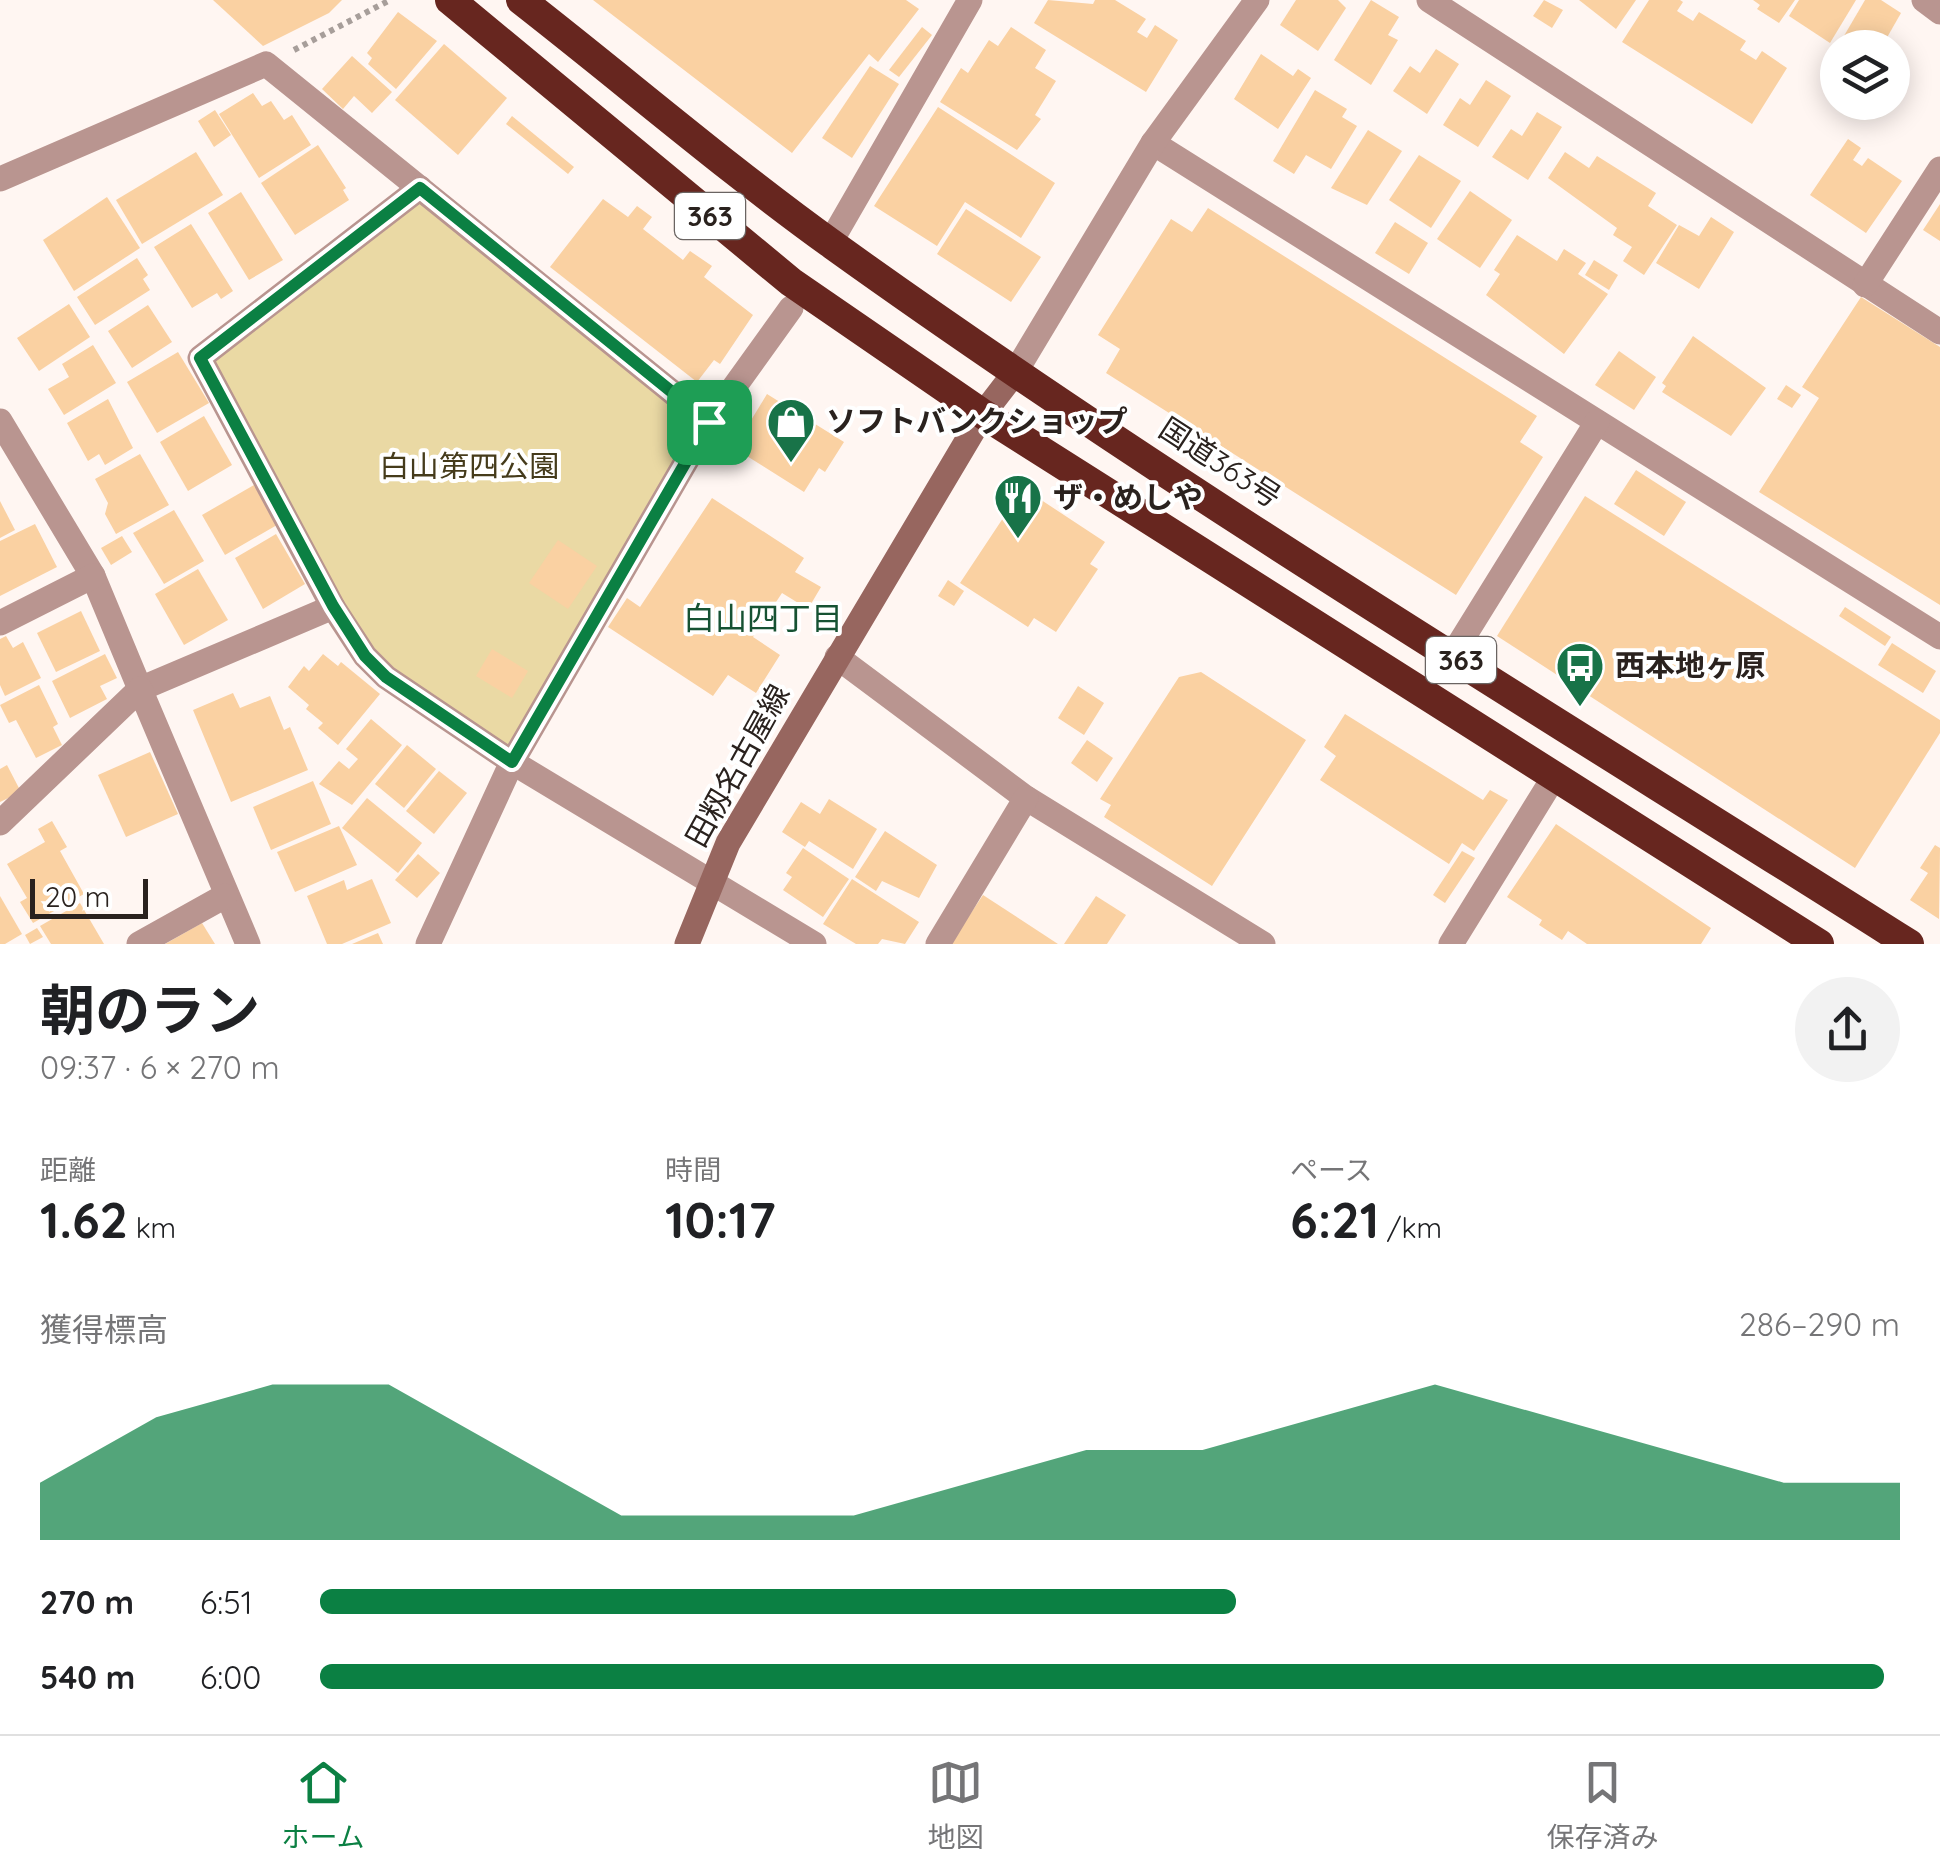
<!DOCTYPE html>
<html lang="ja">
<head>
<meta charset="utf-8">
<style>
  body { margin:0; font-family:Quicksand,"Noto Sans JP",sans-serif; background:#f2f2f2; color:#202124; height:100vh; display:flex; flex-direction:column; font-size:38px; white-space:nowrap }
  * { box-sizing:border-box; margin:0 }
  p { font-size:32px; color:#757577 }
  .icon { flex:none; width:55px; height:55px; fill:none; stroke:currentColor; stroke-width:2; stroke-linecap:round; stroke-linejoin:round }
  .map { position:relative; height:944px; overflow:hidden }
  .side { display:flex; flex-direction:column; background:#fff; flex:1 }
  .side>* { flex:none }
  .tools { position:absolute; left:1820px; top:30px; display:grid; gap:20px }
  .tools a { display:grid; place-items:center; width:90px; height:90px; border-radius:50%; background:#fff; box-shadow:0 5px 25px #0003; font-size:50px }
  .scale { position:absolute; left:30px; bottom:25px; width:118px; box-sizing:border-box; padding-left:10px; border:5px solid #2a221e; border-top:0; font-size:28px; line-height:35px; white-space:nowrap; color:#2a221e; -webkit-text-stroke:8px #fff; paint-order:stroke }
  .pin { position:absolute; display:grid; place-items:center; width:85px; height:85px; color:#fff; margin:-42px; border-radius:20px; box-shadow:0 5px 15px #0006 }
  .round { display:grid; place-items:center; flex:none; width:105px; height:105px; border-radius:52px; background:#f2f2f2 }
  .head { display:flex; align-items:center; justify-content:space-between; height:170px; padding:0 40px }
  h1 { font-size:55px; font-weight:700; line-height:75px }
  .figures { display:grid; grid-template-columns:repeat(3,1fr); gap:15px; height:170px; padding:10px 40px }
  .figures div { display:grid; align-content:center }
  .figures b { font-size:50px; font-weight:700 }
  .figures small { font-size:28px; font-weight:400 }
  .figures p { font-size:28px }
  .chart { height:280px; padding:20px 40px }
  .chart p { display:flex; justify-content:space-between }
  .chart svg { width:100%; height:180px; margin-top:10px; fill:#0b8043; opacity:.7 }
  ul { padding:0 40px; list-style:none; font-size:32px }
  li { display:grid; grid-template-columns:160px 120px 1fr; align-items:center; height:75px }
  li i { height:25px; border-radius:12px; background:#0b8043 }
  .tab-bar { display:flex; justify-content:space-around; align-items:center; height:140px; border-top:2px solid #e0e0e0; background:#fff; font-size:28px; color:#757577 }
  .tab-bar a { display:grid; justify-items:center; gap:5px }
  .tab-bar .current { color:#0b8043 }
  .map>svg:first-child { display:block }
  .green { fill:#ead9a4 }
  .building { fill:#fad1a2 }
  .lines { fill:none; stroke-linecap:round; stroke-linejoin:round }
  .path { stroke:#a79e9a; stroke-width:6; stroke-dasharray:5 5; stroke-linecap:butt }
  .street { stroke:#b99590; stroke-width:25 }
  .secondary { stroke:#97665f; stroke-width:25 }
  .highway { stroke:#67261f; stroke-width:30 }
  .route-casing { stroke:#fff; stroke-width:20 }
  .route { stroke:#0b8043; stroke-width:12 }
  .labels { text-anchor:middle; stroke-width:8; stroke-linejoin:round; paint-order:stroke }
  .shield { fill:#fff; stroke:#6a6462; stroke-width:2.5 }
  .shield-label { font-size:28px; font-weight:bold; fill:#2a221e }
  .poi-label { font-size:30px; font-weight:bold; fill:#2a221e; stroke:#fff; text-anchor:start }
  .street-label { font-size:30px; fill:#2a221e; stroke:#fff }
  .park-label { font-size:30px; fill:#453b1b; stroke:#fff }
  .neighbourhood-label { font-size:32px; fill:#165233; stroke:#fff }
</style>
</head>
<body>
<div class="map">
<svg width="1940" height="944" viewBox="0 0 1940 944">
  <rect width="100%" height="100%" fill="#fff6f2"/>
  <polygon class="green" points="418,189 707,423 511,759 405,688 334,605 200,358"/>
  <g class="building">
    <polygon points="213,0 342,0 329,13 263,46"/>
    <polygon points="593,0 906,0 919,9 878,62 869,54 792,153"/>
    <polygon points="1048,0 1093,4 1095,0 1115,0 1146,19 1137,32 1147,38 1155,25 1178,40 1146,92 1034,23"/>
    <polygon points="1296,0 1338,0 1346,8 1318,51 1280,25"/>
    <polygon points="1371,0 1399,17 1388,35 1398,40 1371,85 1334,60"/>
    <polygon points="1544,0 1563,10 1552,28 1533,16"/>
    <polygon points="1579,0 1636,0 1616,29"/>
    <polygon points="1649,0 1680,0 1683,2 1677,11 1693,21 1699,12 1746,41 1740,50 1756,60 1762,51 1787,68 1752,124 1622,42"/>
    <polygon points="1753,0 1795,0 1779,23 1757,9 1760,5"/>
    <polygon points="1799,0 1856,0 1830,43 1789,16"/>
    <polygon points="1865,0 1881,0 1901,13 1881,48 1852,48 1841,41"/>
    <polygon points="398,12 437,41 396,89 368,64 372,58 367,53"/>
    <polygon points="922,27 932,35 899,77 889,70"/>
    <polygon points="1011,27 1046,50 1035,68 1056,81 1035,115 1041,119 1017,150 940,102 961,68 968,73 989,40 998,46"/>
    <polygon points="444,44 507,98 458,155 395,100"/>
    <polygon points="1436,49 1459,64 1427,114 1393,91 1410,66 1420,73"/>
    <polygon points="1261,54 1293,76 1298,69 1311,78 1278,129 1234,99"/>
    <polygon points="352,56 392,92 372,113 354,96 343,109 322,89"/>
    <polygon points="870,66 899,84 852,158 822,138"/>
    <polygon points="1486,80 1511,96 1478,147 1443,125 1460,98 1470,105"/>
    <polygon points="1315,90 1347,109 1342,117 1357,126 1331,169 1306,155 1294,174 1273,161"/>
    <polygon points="253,93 262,106 271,101 284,120 292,115 311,145 259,178 219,114"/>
    <polygon points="938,107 1055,183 1021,238 965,202 937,246 874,206"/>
    <polygon points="215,110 231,135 214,147 198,121"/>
    <polygon points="1537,112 1562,127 1528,180 1492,157 1511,129 1522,136"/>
    <polygon points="512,116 574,167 568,174 506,124"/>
    <polygon points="1368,130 1402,151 1367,205 1331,188"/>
    <polygon points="1848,139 1861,148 1853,160 1862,166 1868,158 1902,181 1866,233 1810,195"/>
    <polygon points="318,145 346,188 343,190 349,200 295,235 261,183"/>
    <polygon points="196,152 223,195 142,244 116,200"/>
    <polygon points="1565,152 1589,168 1597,156 1656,193 1648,206 1677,225 1644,275 1623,261 1632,247 1613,235 1617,228 1548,178"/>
    <polygon points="1419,155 1461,181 1431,228 1389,200"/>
    <polygon points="1470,191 1512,220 1480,268 1437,239"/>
    <polygon points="241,192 283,260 249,280 208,213"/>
    <polygon points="107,197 140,248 74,291 43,240"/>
    <polygon points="603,199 628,217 637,206 652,217 643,229 683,260 690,251 712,266 704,277 753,315 720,364 714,360 697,382 550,267"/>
    <polygon points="1940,204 1940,241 1923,230"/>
    <polygon points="1208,208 1537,416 1520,442 1543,457 1456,595 1106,373 1120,349 1098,335 1171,219 1192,232"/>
    <polygon points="966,209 1041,257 1011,302 937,254"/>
    <polygon points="1711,217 1734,232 1699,289 1656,263 1679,225 1699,236"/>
    <polygon points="1395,222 1428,243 1409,274 1375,253"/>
    <polygon points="191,224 233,291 221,299 217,293 192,308 154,247"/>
    <polygon points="1517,235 1557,261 1564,249 1586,263 1578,274 1608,294 1564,354 1486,295 1500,274 1494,270"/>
    <polygon points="137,258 148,275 143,279 150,290 95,325 77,297"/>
    <polygon points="1594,260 1618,275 1609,290 1585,275"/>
    <polygon points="1861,297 1940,347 1940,605 1759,492 1819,398 1802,387"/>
    <polygon points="69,304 90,337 39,371 17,338"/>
    <polygon points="148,305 172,342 132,368 108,331"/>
    <polygon points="1693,336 1766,388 1731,436 1662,392 1666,386 1662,383"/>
    <polygon points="93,345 116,383 64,415 48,389 69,377 62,364"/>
    <polygon points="1619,351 1656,377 1634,410 1595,385"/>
    <polygon points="178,352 209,403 157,433 127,382"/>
    <polygon points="1786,385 1801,395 1792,408 1777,399"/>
    <polygon points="767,394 844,442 825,472 819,468 804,492 734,448"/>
    <polygon points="108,399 133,448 105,465 99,454 88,461 67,423"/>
    <polygon points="204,416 232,465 188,491 160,442"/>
    <polygon points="140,454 169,505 116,534 105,514 108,503 95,479"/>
    <polygon points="1636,470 1686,502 1664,536 1614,504"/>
    <polygon points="254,485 277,525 225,555 202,515"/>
    <polygon points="1023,488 1105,542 1090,564 1098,569 1056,632 1034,618 1028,627 960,583"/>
    <polygon points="1585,496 1940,720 1940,733 1855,868 1497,636"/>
    <polygon points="712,498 804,558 795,572 821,587 808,609 782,593 753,637 780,655 756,693 728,675 713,696 608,627 627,598 640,607"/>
    <polygon points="0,501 15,530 0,538"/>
    <polygon points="174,510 204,561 164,584 133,533"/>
    <polygon points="35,524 57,567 0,596 0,541"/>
    <polygon points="276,534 305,584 263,609 235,558"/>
    <polygon points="122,536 132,552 111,565 101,548"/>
    <polygon points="558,540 597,566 568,609 529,583"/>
    <polygon points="198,569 228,620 184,645 155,594"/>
    <polygon points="948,580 964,591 954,606 938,596"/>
    <polygon points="1845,607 1891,637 1885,646 1839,616"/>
    <polygon points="81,611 100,651 56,672 37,633"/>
    <polygon points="6,636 13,648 23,642 41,678 5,696 0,685 0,639"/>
    <polygon points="1892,643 1936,671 1923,693 1878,665"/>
    <polygon points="492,649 528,671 512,698 476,676"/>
    <polygon points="105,654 117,678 100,686 107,699 70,718 52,681"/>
    <polygon points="323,654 338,666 341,662 380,694 338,745 318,728 323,723 306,709 309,705 288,687 304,666 309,671"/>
    <polygon points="1201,672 1306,740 1212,886 1104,817 1111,805 1100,799 1179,677"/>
    <polygon points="39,685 58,724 53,727 62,745 36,758 16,720 9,723 0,705"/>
    <polygon points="1078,686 1104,703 1084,735 1058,718"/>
    <polygon points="233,693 240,708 270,696 284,730 290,727 308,770 231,802 193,710"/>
    <polygon points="1345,714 1483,800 1490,790 1508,800 1474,851 1462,843 1449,864 1320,780 1336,756 1324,747"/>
    <polygon points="371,719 402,745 352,805 319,784 339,761 349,769 358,759 346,749"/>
    <polygon points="1087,740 1113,758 1097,782 1071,763"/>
    <polygon points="407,745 436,769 404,808 375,784"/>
    <polygon points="150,752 178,814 126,837 98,775"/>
    <polygon points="7,765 21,792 0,802 0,769"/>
    <polygon points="439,771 467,793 434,834 406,811"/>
    <polygon points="313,781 331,824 271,850 253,807"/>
    <polygon points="367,798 422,843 398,873 342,828"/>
    <polygon points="829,799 877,829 853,869 809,841 805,847 782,832 801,802 820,814"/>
    <polygon points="52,821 67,847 60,851 84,894 33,923 20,902 27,898 7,864 45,842 38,829"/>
    <polygon points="1556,824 1711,928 1701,944 1587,944 1568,931 1562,940 1539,925 1542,920 1507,897"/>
    <polygon points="339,826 357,865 295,892 277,852"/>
    <polygon points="885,831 937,865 919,898 882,881 876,891 855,877"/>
    <polygon points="1935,845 1940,848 1939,919 1910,900 1928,873 1920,868"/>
    <polygon points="803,848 849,879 823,917 783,890 792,877 786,873"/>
    <polygon points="1462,851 1475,858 1445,903 1433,895"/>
    <polygon points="418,854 440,873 417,898 395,880"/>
    <polygon points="372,879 391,923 342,944 327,944 307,896 344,880 347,890"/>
    <polygon points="852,879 919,922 905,944 882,939 878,944 856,944 823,924"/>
    <polygon points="983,895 1058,944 950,944"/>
    <polygon points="0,896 22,934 5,944 0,944"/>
    <polygon points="1096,896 1126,915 1107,944 1064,944"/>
    <polygon points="80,903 104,944 51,944 40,926"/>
    <polygon points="202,923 215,944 165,944"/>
    <polygon points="37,928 43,937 30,944 25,935"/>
    <polygon points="378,933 383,944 352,944"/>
  </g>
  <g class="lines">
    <polyline class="path" points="294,50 390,0"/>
    <g class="street">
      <polyline points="1429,0 1940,332"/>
      <polyline points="1924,0 1940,12"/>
      <polyline points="1153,143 1940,637"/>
      <polyline points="0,179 266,64 709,422 512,762 428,944"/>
      <polyline points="830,243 970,0"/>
      <polyline points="1865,285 1940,169"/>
      <polyline points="1016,371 1153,143 1257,0"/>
      <polyline points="0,421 93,576 140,689 333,607 365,656 386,677 512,762 814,944"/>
      <polyline points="709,422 791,308"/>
      <polyline points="333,607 200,358 420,188"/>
      <polyline points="0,623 93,576"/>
      <polyline points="1453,654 1597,422"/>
      <polyline points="837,657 1026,798 1263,944"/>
      <polyline points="0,823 140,689 248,944"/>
      <polyline points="139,944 225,896"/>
      <polyline points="938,944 1026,798"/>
      <polyline points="1451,944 1554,777"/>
    </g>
    <polyline class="secondary" points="687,944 728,843 983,414 1016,371"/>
    <g class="highway">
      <polyline points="450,0 791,282 983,414 1819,944"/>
      <path d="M521 0C625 81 726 168 833 245 1180 494 1548 715 1909 944"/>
    </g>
  </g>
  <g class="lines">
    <g class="route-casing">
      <polygon id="route" points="420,188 709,422 512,762 386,677 365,656 333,606 200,358"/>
    </g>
    <use href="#route" class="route"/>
  </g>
  <defs>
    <g id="shop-pin" transform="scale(2.5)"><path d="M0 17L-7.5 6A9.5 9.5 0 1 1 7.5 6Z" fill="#187348" stroke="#fff"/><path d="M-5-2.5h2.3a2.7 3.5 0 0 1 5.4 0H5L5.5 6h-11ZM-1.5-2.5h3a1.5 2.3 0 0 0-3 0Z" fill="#fff"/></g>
    <g id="restaurant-pin" transform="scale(2.5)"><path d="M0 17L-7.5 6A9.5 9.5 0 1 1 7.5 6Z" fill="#187348" stroke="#fff"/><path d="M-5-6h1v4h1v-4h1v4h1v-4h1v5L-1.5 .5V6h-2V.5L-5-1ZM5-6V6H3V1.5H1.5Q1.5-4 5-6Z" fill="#fff"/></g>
    <g id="bus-pin" transform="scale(2.5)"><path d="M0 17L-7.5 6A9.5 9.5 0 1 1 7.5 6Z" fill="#187348" stroke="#fff"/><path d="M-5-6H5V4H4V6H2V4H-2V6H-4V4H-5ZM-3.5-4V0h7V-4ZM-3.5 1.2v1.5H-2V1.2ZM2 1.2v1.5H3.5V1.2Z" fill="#fff"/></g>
  </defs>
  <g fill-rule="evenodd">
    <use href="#shop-pin" x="791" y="422"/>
    <use href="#restaurant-pin" x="1018" y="498"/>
    <use href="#bus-pin" x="1580" y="666"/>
  </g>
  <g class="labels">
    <g class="shield">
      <rect x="675" y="193" width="70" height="46" rx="8"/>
      <rect x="1426" y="637" width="70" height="46" rx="8"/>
    </g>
    <g class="shield-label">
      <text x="710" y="226">363</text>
      <text x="1461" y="670">363</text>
    </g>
    <g class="poi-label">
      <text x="826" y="432">ソフトバンクショップ</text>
      <text x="1053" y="508">ザ・めしや</text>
      <text x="1615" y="676">西本地ヶ原</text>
    </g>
    <g class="street-label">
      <text transform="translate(1220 463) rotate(33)" y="10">国道363号</text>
      <text transform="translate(738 766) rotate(-61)" y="10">田籾名古屋線</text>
    </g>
    <g class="park-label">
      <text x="469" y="477">白山第四公園</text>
    </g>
    <g class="neighbourhood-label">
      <text x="763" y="630">白山四丁目</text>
    </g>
  </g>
</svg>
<div class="tools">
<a><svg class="icon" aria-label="layers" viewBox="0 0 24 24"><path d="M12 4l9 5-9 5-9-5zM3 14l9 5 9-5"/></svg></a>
</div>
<div class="scale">20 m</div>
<div class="pin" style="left:709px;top:422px;background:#1e9e55"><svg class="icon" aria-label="arrive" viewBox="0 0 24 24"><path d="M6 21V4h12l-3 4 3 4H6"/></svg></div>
</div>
<section class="side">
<div class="head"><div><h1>朝のラン</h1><p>09:37 · 6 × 270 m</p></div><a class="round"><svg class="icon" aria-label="share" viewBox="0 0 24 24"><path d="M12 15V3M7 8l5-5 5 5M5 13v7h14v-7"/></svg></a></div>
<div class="figures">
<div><p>距離</p><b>1.62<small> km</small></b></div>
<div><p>時間</p><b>10:17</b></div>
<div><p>ペース</p><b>6:21<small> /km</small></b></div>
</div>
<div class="chart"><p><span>獲得標高</span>286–290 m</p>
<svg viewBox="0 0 160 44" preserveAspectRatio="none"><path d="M0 44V30L10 14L20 6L30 6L40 22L50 38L60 38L70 38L80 30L90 22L100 22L110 14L120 6L130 14L140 22L150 30L160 30V44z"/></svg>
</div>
<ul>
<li><b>270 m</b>6:51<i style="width:58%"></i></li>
<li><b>540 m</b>6:00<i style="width:99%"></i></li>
</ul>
</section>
<nav class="tab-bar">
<a class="current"><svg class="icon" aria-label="home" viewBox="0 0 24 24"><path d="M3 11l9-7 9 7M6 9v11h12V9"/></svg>ホーム</a>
<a><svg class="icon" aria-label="map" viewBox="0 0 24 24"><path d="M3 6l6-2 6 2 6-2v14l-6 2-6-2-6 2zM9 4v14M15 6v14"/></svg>地図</a>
<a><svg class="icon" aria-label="saved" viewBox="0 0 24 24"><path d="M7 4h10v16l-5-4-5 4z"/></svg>保存済み</a>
</nav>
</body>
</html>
